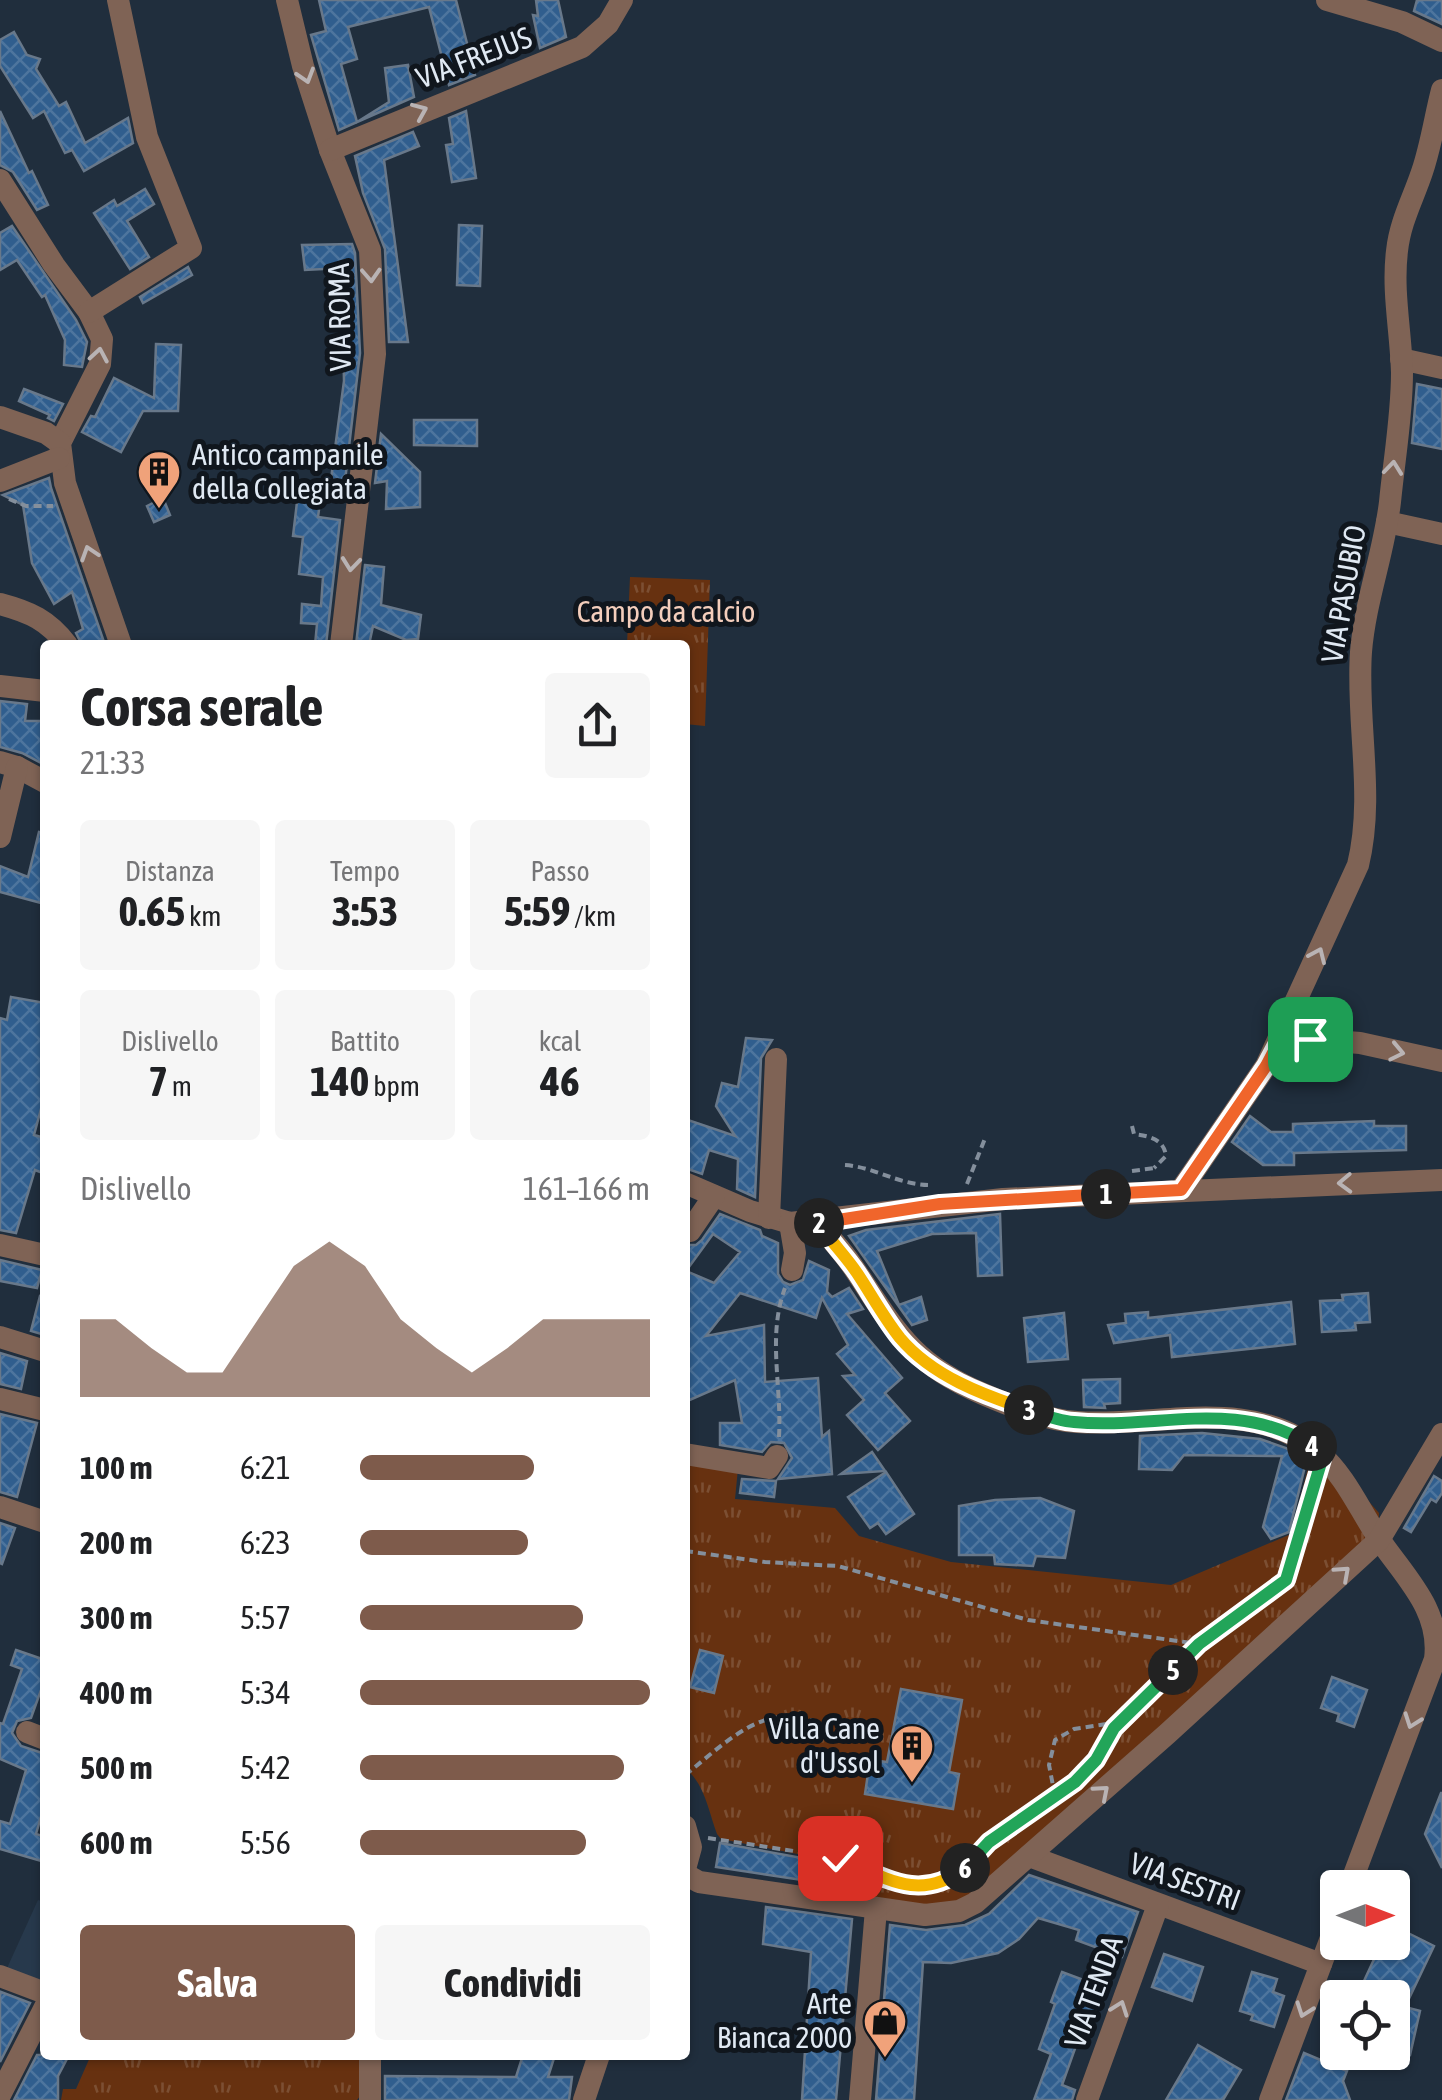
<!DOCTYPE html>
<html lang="it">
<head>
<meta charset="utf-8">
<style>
  body { margin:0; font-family:"Asap Condensed",sans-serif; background:#f6f6f6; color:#202124; height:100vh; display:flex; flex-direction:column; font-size:38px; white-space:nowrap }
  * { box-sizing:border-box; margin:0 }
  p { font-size:32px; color:#757577 }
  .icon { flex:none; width:55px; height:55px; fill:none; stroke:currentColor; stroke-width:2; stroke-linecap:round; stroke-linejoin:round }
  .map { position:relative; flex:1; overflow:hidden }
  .side { position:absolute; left:40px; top:640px; width:650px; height:1420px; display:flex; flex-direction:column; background:#fff; border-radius:10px; box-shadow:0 2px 8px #0004 }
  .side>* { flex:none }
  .needle { width:65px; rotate:90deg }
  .controls { position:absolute; left:1320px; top:1870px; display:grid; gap:20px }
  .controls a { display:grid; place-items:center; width:90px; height:90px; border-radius:10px; background:#fff; box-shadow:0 2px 8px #0004; font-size:50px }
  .pin { position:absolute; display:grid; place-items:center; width:85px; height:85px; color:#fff; margin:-42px; border-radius:20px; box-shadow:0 5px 15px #0006 }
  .km { position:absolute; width:50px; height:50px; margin:-25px; border-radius:50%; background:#222; color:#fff; font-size:28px; line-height:50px; text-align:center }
  .round { display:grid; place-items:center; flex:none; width:105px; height:105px; border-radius:10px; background:#f6f6f6 }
  .overview { display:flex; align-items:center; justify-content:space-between; height:170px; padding:0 40px }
  h1 { font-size:55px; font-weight:700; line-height:75px }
  .metrics { display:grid; grid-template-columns:repeat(3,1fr); gap:15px; height:170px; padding:10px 40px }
  .metrics div { display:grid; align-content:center; border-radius:10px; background:#f6f6f6; text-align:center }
  .metrics b { font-size:42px; font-weight:700 }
  .metrics small { font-size:28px; font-weight:400 }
  .metrics p { font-size:28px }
  .chart { height:280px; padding:20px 40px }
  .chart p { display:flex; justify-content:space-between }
  .chart svg { width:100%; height:180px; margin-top:10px; fill:#7e5b4b; opacity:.7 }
  .action { display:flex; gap:20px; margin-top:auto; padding:20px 40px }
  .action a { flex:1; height:115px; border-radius:10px; background:#7e5b4b; color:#fff; font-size:40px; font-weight:700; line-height:115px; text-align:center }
  .action a+a { background:#f6f6f6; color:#202124 }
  ul { padding:0 40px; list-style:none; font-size:32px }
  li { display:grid; grid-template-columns:160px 120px 1fr; align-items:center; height:75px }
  li i { height:25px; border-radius:12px; background:#7e5b4b }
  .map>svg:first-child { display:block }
  .built { fill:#27394c }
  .grass { fill:url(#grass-tufts) }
  .building { fill:url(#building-cross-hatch); stroke:#68788a; stroke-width:2.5; fill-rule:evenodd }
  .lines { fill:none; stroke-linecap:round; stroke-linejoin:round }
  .path { stroke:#848f9c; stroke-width:4; stroke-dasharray:8 5; stroke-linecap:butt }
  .minor { stroke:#7f6355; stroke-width:22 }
  .oneway { stroke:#b9b3b4 }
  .split-1-casing { stroke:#fff; stroke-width:20 }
  .split-2-casing { stroke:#fff; stroke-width:20 }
  .split-3-casing { stroke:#fff; stroke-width:20 }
  .split-4-casing { stroke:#fff; stroke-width:20 }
  .split-5-casing { stroke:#fff; stroke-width:20 }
  .split-6-casing { stroke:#fff; stroke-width:20 }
  .split-7-casing { stroke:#fff; stroke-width:20 }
  .split-1 { stroke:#f0652b; stroke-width:12 }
  .split-2 { stroke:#f0652b; stroke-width:12 }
  .split-3 { stroke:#f5b400; stroke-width:12 }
  .split-4 { stroke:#22a559; stroke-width:12 }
  .split-5 { stroke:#22a559; stroke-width:12 }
  .split-6 { stroke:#22a559; stroke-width:12 }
  .split-7 { stroke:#f5b400; stroke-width:12 }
  .labels { text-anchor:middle; stroke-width:10; stroke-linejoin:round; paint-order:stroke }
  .street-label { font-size:30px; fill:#e0e9f3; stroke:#10161d }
  .poi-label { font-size:30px; fill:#e0e9f3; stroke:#10161d; text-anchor:end }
  .park-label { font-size:30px; fill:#f4cebc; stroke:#10161d }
</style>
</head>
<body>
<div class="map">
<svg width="1442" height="2100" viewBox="0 0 1442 2100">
  <defs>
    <pattern id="grass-tufts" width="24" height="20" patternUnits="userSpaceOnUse" patternTransform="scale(2.5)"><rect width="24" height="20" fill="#673110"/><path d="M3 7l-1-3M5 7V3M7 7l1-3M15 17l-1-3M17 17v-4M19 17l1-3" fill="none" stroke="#7c4f33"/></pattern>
    <pattern id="building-cross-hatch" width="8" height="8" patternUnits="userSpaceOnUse" patternTransform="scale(2.5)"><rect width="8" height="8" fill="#305e8e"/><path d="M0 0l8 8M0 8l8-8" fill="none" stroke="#4e759e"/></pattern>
  </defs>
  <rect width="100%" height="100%" fill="#202e3d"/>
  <polygon class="built" points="38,1900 45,1902 45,1990 3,1977"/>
  <g class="grass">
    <polygon points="630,577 710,580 705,726 685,724 685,645 627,645"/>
    <path d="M1315 1441 1379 1513 1378 1538 988 1887 948 1909 845 1899 848 1864 721 1839 717 1834C709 1813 704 1781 685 1769V1457L738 1468 735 1499 835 1508 859 1536 951 1562 1171 1585 1291 1534Z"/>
    <polygon points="91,2055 370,2055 370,2083 357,2100 61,2100 63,2089 76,2089"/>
  </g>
  <g class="building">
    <polygon points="319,0 456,0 475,75 449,85 429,7 348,27 357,59 341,64 357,122 389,102 385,68 408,65 414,97 339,130 311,35 326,31"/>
    <polygon points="536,0 558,0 566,37 540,48 533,15 538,16"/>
    <polygon points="1417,0 1442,0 1442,24 1414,11"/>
    <polygon points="14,32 27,55 40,59 36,69 59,106 66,102 85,143 128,118 133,143 84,171 72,150 65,153 44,111 33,118 0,66 0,40"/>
    <polygon points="0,111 29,173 32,171 48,205 37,210 13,172 0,165"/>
    <polygon points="466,111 476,178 452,182 446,145 453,144 449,118"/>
    <polygon points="413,132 419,146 384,160 408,342 389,342 385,249 363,193 355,156"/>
    <polygon points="145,189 154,204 127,221 149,257 130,269 94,213 114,200 117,206"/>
    <polygon points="459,225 482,226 480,286 457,285"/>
    <polygon points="12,226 76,320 87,342 82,367 64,365 65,340 45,295 42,297 17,260 0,270 0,233"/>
    <polygon points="352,244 355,253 360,353 345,481 331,479 344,381 343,336 348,336 343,268 305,270 302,245"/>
    <polygon points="188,267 192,275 143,303 140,297"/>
    <polygon points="156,344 181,345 178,411 143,411 121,452 82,432 91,416 95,417 114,378 154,398"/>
    <polygon points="1417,384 1442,389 1442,449 1412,443"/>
    <polygon points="24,389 63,404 54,421 48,418 50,415 19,401"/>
    <polygon points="414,420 477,420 477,446 414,445"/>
    <polygon points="381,434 420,472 420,507 386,509 387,481 375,483"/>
    <polygon points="49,478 51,488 105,645 82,645 76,633 83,629 72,592 54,604 32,563 23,505 3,495"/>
    <polygon points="299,485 322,488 318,517 340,520 326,645 315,645 317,624 301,623 302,604 321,606 323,577 299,574 303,537 293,536"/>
    <polygon points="163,498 170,515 154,522 147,506"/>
    <polygon points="365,565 384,567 381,605 421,615 418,639 406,640 373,626 369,645 356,645"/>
    <polygon points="0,701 27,704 25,721 45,721 45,765 22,753 0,747"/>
    <polygon points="39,832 45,833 45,904 0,892 0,866 28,877"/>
    <polygon points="11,997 45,1003 45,1094 34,1135 45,1138 45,1174 35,1170 16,1233 0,1230 0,1018 7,1020"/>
    <polygon points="746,1038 772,1040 761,1058 755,1197 737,1189 738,1159 709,1150 702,1174 685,1168 685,1119 735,1136 716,1106 722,1083 738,1087"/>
    <polygon points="1250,1116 1271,1132 1293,1132 1293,1124 1374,1121 1374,1126 1406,1126 1406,1150 1294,1153 1294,1165 1263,1165 1232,1142"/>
    <path d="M720 1214 760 1230 762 1236 778 1243V1274L783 1282 790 1285 803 1280 809 1261 829 1270 827 1292 832 1297 849 1288 863 1309 847 1314 902 1378 885 1393 910 1421 878 1450 847 1415 864 1400 843 1376 855 1375 837 1354 848 1345 822 1298 816 1318 740 1293 706 1336 764 1325 765 1382 818 1378 822 1437 829 1431 832 1474 778 1479 792 1458 784 1443 771 1442 762 1452 720 1445V1423H742L735 1380 685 1402V1245H696L702 1240ZM713 1234 740 1252 714 1283 686 1271Z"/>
    <polygon points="1000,1214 1002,1275 978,1276 976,1233 932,1234 877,1251 899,1305 921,1297 927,1320 912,1325 849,1236 866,1230"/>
    <polygon points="0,1260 42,1270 37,1288 0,1281"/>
    <polygon points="1368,1293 1370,1322 1355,1323 1356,1330 1322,1332 1320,1301 1343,1300 1342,1295"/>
    <polygon points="40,1296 45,1297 45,1335 31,1331"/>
    <polygon points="1291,1302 1295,1344 1172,1357 1170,1335 1114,1343 1108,1325 1126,1323 1125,1314 1148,1312 1148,1318"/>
    <polygon points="1064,1313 1068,1359 1028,1362 1024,1318"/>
    <polygon points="0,1353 27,1361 21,1389 0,1384"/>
    <polygon points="1120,1379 1120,1403 1104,1404 1105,1408 1084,1407 1083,1380"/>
    <polygon points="0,1414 37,1423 17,1497 0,1492"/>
    <polygon points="1202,1433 1260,1439 1286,1448 1306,1462 1289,1532 1271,1539 1263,1527 1282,1456 1184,1455 1172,1470 1139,1469 1140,1436"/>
    <polygon points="872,1452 885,1471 841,1474"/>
    <polygon points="886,1472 914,1514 886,1534 878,1523 870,1528 848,1497"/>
    <polygon points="1434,1476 1442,1481 1442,1493 1436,1502 1431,1499 1411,1532 1404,1528"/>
    <polygon points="742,1479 776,1481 774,1497 740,1493"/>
    <polygon points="1040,1498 1074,1511 1065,1558 1036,1556 1033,1566 995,1564 994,1555 959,1555 959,1506 995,1500"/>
    <polygon points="0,1523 15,1528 2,1564 0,1563"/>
    <polygon points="16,1650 45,1660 45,1679 31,1718 17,1721 12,1733 21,1746 45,1754 45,1803 36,1834 45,1837 45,1862 0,1849 0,1821 10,1824 26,1770 0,1759 0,1723 3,1724 22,1669 11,1665"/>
    <polygon points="700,1650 723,1656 714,1693 690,1687"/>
    <polygon points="1332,1677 1367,1690 1354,1727 1337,1721 1339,1714 1321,1708"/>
    <polygon points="901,1689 962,1700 949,1772 959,1774 953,1809 865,1794 870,1760 887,1762"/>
    <polygon points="1441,1793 1442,1793 1442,1868 1425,1834"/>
    <polygon points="720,1843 846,1866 843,1882 817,1878 816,1882 716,1867"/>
    <polygon points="1029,1875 1138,1912 1122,1957 1076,1940 1079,1930 1038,1918 1019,1939 998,1953 951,1963 923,1962 914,2100 876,2100 890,1925 926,1930 965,1925 989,1914"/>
    <polygon points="766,1907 852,1919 836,2100 802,2100 811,1952 763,1944"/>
    <polygon points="1392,1925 1434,1946 1405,2007 1420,2011 1410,2055 1392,2052 1392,1998 1372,1998 1374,1987 1364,1981 1382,1942 1392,1942"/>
    <polygon points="1164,1954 1203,1967 1192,2001 1152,1987"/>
    <polygon points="1062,1972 1105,1988 1094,2018 1087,2015 1062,2085 1075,2090 1072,2100 1034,2100 1051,2054 1039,2049 1055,2004 1051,2002"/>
    <polygon points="1252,1972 1277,1979 1273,1992 1284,1996 1274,2027 1251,2020 1253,2015 1240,2011"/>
    <polygon points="1,1992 30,2003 0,2062 0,1995"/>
    <polygon points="1198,2045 1241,2070 1223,2100 1166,2100"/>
    <polygon points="1304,2053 1347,2071 1343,2081 1350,2100 1286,2100"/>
    <polygon points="37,2055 69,2055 58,2076 58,2100 14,2100"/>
    <polygon points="523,2055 555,2055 548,2077 572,2077 569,2100 385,2100 385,2076 516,2077"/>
  </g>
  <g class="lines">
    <g class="path">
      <polyline points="9,499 26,506 53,506"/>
      <path d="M1132 1126 1134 1134C1149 1136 1164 1139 1166 1156L1154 1168"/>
      <path d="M845 1165C874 1167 897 1184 928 1185"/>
      <polyline points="1132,1171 1154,1168 1155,1171"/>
      <polyline points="967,1184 986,1136"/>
      <path d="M779 1437C782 1386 767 1336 785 1288"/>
      <polyline points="685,1551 765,1562 838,1566 1028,1620 1199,1644"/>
      <path d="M685 1775C726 1743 767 1697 822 1725"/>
      <polyline points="1055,1796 1049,1765 1055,1740 1074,1729 1120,1722"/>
      <polyline points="708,1838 840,1858 896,1883"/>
      <polyline points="895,1891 896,1883 937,1886 949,1880 989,1842 1075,1782 1096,1760 1113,1728 1199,1644 1286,1580 1316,1477"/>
    </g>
    <g class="minor">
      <polyline points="287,0 303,66 330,150 370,250 375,354 341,645"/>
      <polyline points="1327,0 1402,22 1442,41"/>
      <polyline points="330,150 582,47 608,24 622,0"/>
      <polyline points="0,180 54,265 89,312 102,339 100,364 60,443 65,483 121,645"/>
      <polyline points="89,312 191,248 147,137 118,0"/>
      <polyline points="1401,359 1442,368"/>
      <polyline points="0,417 46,433 60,443"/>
      <polyline points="0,481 59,458"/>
      <polyline points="1387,522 1442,534"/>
      <path d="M0 604C30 612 48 620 67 645"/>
      <polyline points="0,686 45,691"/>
      <polyline points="0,762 17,767 45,782"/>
      <polyline points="0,837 17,767"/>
      <polyline points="1284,1032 1310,1039 1360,1043 1442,1061"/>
      <polyline points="685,1183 750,1211 790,1223 1003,1199 1442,1180"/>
      <path d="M1181 1190 1266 1066 1358 865C1375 796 1356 722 1361 652 1365 601 1384 553 1390 502 1394 460 1402 416 1402 373 1401 332 1392 292 1397 251 1400 222 1413 199 1422 172 1431 146 1435 117 1442 90"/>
      <polyline points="769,1218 776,1059"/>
      <path d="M818 1222C828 1237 841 1249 851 1264 893 1326 909 1363 983 1394 1011 1406 1045 1420 1077 1422 1154 1428 1253 1394 1319 1453 1348 1478 1362 1516 1384 1546 1409 1581 1441 1613 1435 1659L1349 1888"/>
      <polyline points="790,1223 795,1253 792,1270"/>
      <polyline points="690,1231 714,1196"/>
      <polyline points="0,1245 45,1255"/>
      <polyline points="0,1337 45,1351"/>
      <polyline points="0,1399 45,1410"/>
      <polyline points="685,1454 769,1468 777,1456"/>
      <polyline points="0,1507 45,1522"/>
      <polyline points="27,1732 45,1739"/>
      <polyline points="685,1826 691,1847 685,1869"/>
      <polyline points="1029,1856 1321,1964"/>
      <polyline points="685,1874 699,1882 925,1915 959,1911 975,1903 1167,1734 1379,1540 1442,1434"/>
      <polyline points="0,1976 45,1993"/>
      <polyline points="370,2055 370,2100"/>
      <polyline points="0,2095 45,2007"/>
      <polyline points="584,2100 599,2055"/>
      <polyline points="860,2100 876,1909"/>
      <polyline points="1087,2100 1158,1905"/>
      <polyline points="1270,2100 1338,1919"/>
    </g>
  </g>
  <defs><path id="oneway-chevron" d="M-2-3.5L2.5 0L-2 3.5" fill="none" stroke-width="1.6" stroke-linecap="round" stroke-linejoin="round" transform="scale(2.5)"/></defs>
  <g class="oneway">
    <use href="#oneway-chevron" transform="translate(306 76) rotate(73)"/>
    <use href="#oneway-chevron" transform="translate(420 111) rotate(-23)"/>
    <use href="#oneway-chevron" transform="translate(371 275) rotate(87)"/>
    <use href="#oneway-chevron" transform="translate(99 355) rotate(-80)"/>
    <use href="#oneway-chevron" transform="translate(1393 468) rotate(-84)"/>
    <use href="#oneway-chevron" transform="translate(89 553) rotate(-108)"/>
    <use href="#oneway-chevron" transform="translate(351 564) rotate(96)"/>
    <use href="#oneway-chevron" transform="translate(1318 955) rotate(-66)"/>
    <use href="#oneway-chevron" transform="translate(1397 1052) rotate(12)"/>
    <use href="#oneway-chevron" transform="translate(1345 1183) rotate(178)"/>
    <use href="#oneway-chevron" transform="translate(1343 1573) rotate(-42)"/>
    <use href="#oneway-chevron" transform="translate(1412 1721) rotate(110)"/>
    <use href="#oneway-chevron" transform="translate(1102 1792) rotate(-41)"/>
    <use href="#oneway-chevron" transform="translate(1120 2008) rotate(-70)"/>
    <use href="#oneway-chevron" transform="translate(1304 2010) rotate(110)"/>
  </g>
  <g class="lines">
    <g class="split-1-casing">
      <polyline id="split-1" points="1106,1194 1181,1190 1266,1066 1284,1032 1310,1039"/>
    </g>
    <g class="split-2-casing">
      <polyline id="split-2" points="819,1223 940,1204 1106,1194"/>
    </g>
    <g class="split-3-casing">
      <path id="split-3" d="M819 1223C830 1241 845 1255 857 1273 871 1294 884 1318 900 1338 932 1376 983 1395 1029 1410"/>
    </g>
    <g class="split-4-casing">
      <path id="split-4" d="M1029 1410C1043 1415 1058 1421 1074 1422 1153 1430 1238 1397 1312 1446"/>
    </g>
    <g class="split-5-casing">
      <polyline id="split-5" points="1173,1670 1199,1644 1286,1580 1323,1456 1312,1446"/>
    </g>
    <g class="split-6-casing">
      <polyline id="split-6" points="965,1868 989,1842 1075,1782 1096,1760 1114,1728 1173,1670"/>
    </g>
    <g class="split-7-casing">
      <path id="split-7" d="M840 1858C886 1878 919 1903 965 1868"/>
    </g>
    <use href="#split-1" class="split-1"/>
    <use href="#split-2" class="split-2"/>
    <use href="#split-3" class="split-3"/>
    <use href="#split-4" class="split-4"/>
    <use href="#split-5" class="split-5"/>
    <use href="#split-6" class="split-6"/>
    <use href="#split-7" class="split-7"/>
  </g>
  <defs>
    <g id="building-pin" transform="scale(2.25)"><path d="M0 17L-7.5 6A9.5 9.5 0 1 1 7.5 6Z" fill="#f0a27a" stroke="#10161d"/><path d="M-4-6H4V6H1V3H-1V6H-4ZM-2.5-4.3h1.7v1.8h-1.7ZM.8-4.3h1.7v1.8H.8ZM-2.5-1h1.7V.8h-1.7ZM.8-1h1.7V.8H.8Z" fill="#111"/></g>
    <g id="shop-pin" transform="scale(2.25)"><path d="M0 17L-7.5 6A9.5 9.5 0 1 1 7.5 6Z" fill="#f0a27a" stroke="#10161d"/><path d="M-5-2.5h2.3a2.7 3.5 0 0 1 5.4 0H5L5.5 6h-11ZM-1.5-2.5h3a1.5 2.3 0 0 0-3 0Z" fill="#111"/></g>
  </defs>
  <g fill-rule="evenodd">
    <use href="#building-pin" x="159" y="472"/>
    <use href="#building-pin" x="912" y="1746"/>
    <use href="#shop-pin" x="885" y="2021"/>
  </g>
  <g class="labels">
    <g class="street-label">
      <text transform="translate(474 58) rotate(-21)" y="10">VIA FREJUS</text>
      <text transform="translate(340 317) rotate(-91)" y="10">VIA ROMA</text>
      <text transform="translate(1344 594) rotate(-80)" y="10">VIA PASUBIO</text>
      <text transform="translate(1185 1882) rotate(20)" y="10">VIA SESTRI</text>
      <text transform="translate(1094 1992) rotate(-70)" y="10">VIA TENDA</text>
    </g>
    <g class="poi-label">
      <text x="192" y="465" text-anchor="start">Antico campanile<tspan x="192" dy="34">della Collegiata</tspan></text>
      <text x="880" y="1739">Villa Cane<tspan x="880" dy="34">d'Ussol</tspan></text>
      <text x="852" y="2014">Arte<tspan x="852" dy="34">Bianca 2000</tspan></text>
    </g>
    <g class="park-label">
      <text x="666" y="622">Campo da calcio</text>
    </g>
  </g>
</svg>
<div class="controls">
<a><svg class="needle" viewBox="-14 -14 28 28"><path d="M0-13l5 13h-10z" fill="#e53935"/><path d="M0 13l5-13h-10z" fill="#757577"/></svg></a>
<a><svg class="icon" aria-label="locate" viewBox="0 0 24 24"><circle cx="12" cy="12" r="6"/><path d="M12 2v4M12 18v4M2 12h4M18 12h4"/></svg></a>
</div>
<div class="pin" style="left:1310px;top:1039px;background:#1e9e55"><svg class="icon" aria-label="arrive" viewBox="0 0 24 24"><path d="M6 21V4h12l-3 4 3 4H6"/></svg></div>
<div class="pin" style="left:840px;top:1858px;background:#d93025"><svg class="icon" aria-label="check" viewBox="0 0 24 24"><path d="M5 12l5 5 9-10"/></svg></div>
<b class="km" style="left:1106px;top:1194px">1</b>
<b class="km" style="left:819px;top:1223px">2</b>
<b class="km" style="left:1029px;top:1410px">3</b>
<b class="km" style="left:1312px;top:1446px">4</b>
<b class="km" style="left:1173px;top:1670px">5</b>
<b class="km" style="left:965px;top:1868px">6</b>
<section class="side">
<div class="overview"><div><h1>Corsa serale</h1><p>21:33</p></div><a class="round"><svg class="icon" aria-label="share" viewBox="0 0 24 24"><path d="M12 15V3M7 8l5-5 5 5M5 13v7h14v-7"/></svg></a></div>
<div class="metrics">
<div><p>Distanza</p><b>0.65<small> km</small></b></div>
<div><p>Tempo</p><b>3:53</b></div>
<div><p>Passo</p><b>5:59<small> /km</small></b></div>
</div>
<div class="metrics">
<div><p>Dislivello</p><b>7<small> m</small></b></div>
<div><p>Battito</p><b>140<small> bpm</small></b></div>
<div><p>kcal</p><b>46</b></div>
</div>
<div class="chart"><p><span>Dislivello</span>161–166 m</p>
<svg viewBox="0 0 160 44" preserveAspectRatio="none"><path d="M0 44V25L10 25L20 32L30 38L40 38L50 25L60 12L70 6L80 12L90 25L100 32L110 38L120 32L130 25L140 25L150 25L160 25V44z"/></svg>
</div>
<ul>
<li><b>100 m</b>6:21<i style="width:60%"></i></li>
<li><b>200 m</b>6:23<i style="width:58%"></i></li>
<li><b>300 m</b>5:57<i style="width:77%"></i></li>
<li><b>400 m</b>5:34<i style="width:100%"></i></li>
<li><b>500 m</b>5:42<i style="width:91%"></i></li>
<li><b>600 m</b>5:56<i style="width:78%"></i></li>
</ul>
<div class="action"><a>Salva</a><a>Condividi</a></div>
</section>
</div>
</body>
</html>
